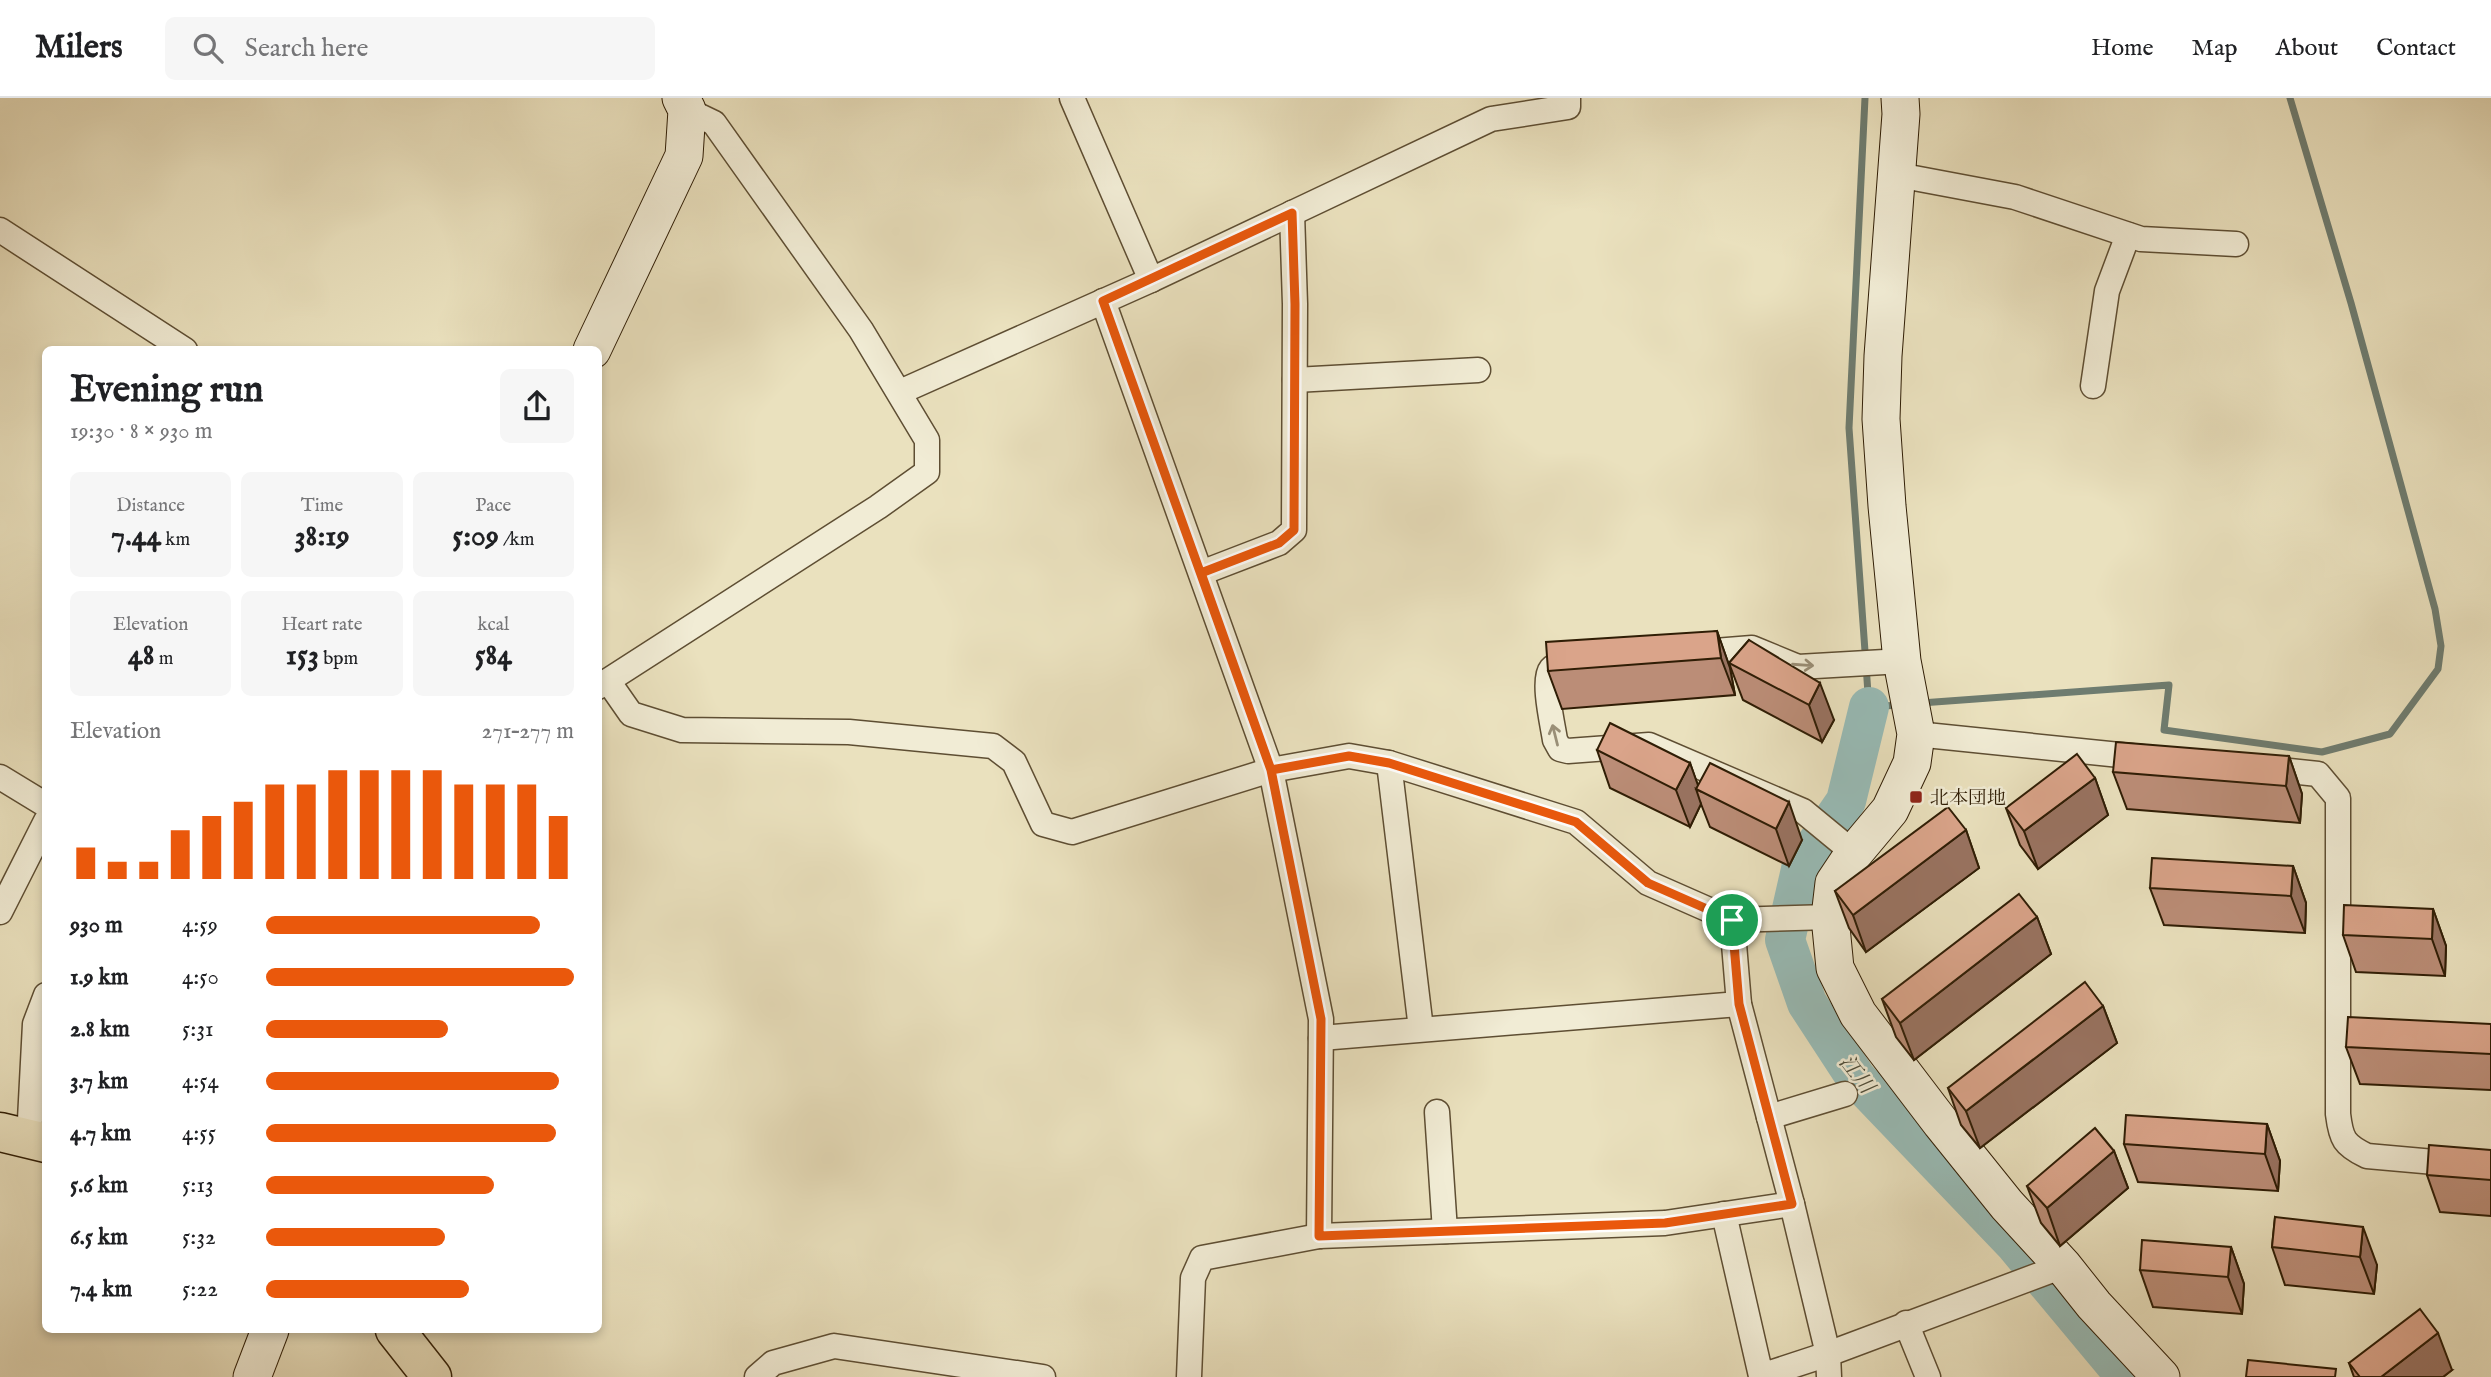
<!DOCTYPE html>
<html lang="en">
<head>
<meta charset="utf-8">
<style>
  body { margin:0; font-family:"IM FELL English","Noto Serif JP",serif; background:#f6f6f6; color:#202124; height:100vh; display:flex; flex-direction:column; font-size:26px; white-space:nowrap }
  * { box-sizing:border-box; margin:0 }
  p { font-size:23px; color:#757577 }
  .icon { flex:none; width:38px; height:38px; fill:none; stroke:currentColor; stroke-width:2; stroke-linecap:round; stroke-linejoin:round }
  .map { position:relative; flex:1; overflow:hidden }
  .sheet { position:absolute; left:42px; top:248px; width:560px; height:987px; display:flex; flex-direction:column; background:#fff; border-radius:10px; box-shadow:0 4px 10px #0003 }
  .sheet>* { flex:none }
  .pin { position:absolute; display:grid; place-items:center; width:60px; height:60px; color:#fff; margin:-30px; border:4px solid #fff; border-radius:50%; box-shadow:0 2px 7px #0007 }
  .round { display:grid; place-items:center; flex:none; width:74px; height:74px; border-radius:10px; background:#f6f6f6 }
  .head { display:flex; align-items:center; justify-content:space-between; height:119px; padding:0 28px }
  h1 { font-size:38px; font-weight:700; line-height:52px }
  .stats { display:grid; grid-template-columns:repeat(3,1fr); gap:10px; height:119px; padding:7px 28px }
  .stats div { display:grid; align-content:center; border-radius:10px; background:#f6f6f6; text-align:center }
  .stats b { font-size:30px; font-weight:700 }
  .stats small { font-size:19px; font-weight:400 }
  .stats p { font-size:19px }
  .chart { height:196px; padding:14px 28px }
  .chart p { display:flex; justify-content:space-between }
  .chart svg { width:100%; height:126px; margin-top:7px; stroke:#ea580c; stroke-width:6 }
  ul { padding:0 28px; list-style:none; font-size:23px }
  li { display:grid; grid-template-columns:112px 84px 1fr; align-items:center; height:52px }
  li i { height:18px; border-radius:9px; background:#ea580c }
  header { display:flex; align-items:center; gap:42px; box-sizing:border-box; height:98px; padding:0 35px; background:#fff; border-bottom:2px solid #e0e0e0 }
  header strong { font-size:33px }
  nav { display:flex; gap:38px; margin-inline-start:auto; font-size:24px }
  .search { width:490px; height:63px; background:#f6f6f6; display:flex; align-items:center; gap:18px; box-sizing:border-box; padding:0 24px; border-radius:10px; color:#757577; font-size:26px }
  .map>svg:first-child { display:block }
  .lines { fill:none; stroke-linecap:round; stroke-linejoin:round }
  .stream { stroke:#6e7c70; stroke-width:7 }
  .river { stroke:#98bcb7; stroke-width:40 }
  .street-casing { stroke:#5e4e33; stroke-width:27 }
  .secondary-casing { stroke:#2f1d05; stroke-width:39 }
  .primary-casing { stroke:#2f1d05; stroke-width:41 }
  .street { stroke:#f1ecd5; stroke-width:24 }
  .secondary { stroke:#f1ecd5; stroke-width:37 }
  .primary { stroke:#eae1be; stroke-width:38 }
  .wall { fill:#bb8d77; stroke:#2f1d05; stroke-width:2 }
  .shaded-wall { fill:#997361; stroke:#2f1d05; stroke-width:2 }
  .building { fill:#daa48a; stroke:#2f1d05; stroke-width:2 }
  .oneway { stroke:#9a8f77 }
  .route-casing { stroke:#fff; stroke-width:14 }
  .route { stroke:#ea580c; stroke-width:9 }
  .poi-dot { fill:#8f2418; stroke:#f1ecd5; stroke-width:2.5 }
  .labels { text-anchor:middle; stroke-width:5; stroke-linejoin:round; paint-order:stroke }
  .poi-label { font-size:19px; fill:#2f1d05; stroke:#f1ecd5; text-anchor:start }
  .water-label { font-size:21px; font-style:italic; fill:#4e4d3a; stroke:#f1ecd5 }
</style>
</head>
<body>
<header>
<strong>Milers</strong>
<div class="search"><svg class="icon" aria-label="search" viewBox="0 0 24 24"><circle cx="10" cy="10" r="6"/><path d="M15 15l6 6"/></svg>Search here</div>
<nav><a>Home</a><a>Map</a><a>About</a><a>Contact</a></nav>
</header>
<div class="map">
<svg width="2491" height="1279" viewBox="0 0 2491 1279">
  <rect width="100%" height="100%" fill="#eae1be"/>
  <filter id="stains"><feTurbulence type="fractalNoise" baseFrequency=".00286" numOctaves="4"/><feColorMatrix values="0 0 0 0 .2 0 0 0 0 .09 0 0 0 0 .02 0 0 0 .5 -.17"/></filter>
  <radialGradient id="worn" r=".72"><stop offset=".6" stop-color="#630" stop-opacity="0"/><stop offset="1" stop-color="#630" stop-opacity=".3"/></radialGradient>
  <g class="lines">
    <g class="stream">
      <polyline points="1865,0 1849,330 1869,609 1899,607"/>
      <polyline points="1921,605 2169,587 2164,632 2322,654 2390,636 2438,571 2441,548 2435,511 2351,205 2290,0"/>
    </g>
    <polyline class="river" points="1869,609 1846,703 1802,767 1785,842 1807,905 1856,980 2015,1146 2126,1279"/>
    <g class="street-casing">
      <g id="street">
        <polyline points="1072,0 1151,182"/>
        <polyline points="1898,77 2015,99 2141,141 2236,146"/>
        <polyline points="0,132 185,252"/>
        <polyline points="1103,203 1271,672 1321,921 1319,1138"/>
        <polyline points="1295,282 1478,272"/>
        <polyline points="2093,288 2107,193 2128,137"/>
        <polyline points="900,294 1151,182 1491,21 1568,9 1568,0"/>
        <polyline points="1201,475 1279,445 1294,432 1295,206 1292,115"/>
        <polyline points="1690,555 1752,550 1798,569 1902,563"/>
        <path d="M1577 564C1569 565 1557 564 1551 571 1542 582 1553 628 1555 642L1560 651 1568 653 1649 647 1803 713 1854 755"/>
        <polyline points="608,583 631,616 682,632 849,634 993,648 1014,664 1043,726 1072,734 1271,672 1349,658 1389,665 1576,724 1648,785 1732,822 1830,819"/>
        <polyline points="598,589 878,409 927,374 927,342 861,232 714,25 687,12"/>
        <polyline points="1916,636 2149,660"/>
        <polyline points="1389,665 1421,931"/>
        <path d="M2261 670 2318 676 2338 700V1016C2341 1041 2344 1047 2367 1058L2491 1069"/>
        <polyline points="0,679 46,707"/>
        <polyline points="0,814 46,723"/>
        <polyline points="1732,822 1739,906 1792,1106 1828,1256 1829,1279"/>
        <polyline points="1321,940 1739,906"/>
        <polyline points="1437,1014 1445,1133"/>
        <polyline points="1769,1019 1845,996"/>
        <polyline points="29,1041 35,926 46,897"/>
        <polyline points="1724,1116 1761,1278 1828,1256 2063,1168"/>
        <polyline points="1906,1225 1928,1279"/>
        <polyline points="757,1279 773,1265 834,1248 1043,1279"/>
        <polyline points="1189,1279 1193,1180 1202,1160 1319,1138 1665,1125 1792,1106"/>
      </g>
    </g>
    <g class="secondary-casing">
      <g id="secondary">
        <polyline points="1900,0 1901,16 1883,258 1881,321 1887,408 1902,563 1916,636 1912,665 1890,712 1854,755 1834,785 1830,819 1835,870 1858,916 1941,1025 2007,1107 2063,1168 2094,1207 2161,1279"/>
        <polyline points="592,252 684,58 687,12 681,0"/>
        <polyline points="252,1279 270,1232"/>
      </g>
    </g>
    <g class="primary-casing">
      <g id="primary">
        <polyline points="0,1034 46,1045"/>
        <polyline points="395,1232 432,1279"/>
      </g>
    </g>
    <use href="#street" class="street"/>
    <use href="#secondary" class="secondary"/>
    <use href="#primary" class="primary"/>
  </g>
  <g class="wall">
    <polygon points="1717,533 1730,570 1735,597 1562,611 1548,573"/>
    <polygon points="1749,542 1834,622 1822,644 1743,602 1729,565"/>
    <polygon points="1597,652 1690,665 1698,688 1802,742 1789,768 1710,729 1701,706 1690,729 1610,690"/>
    <polygon points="2289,658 2302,696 2300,725 2127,711 2113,674"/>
    <polygon points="2095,680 2108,717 2038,771 2020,747 2006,710"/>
    <polygon points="1966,732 1979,770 1866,854 1849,830 1835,793"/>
    <polygon points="2293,768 2306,805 2305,835 2164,827 2150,790"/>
    <polygon points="2433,811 2446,848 2445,878 2356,874 2343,837"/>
    <polygon points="2037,819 2051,856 1914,962 1896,939 1882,901"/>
    <polygon points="2103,908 2117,945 1980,1050 1961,1027 1948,990"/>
    <polygon points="2491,926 2491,992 2360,986 2346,949"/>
    <polygon points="2267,1026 2280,1063 2278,1093 2138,1084 2124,1046"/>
    <polygon points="2491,1052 2491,1118 2440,1114 2427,1077"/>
    <polygon points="2114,1053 2128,1090 2060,1148 2041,1125 2027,1088"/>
    <polygon points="2275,1119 2377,1167 2374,1196 2285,1187 2272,1149"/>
    <polygon points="2231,1149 2244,1186 2242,1216 2153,1209 2140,1172"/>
    <polygon points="2349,1265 2452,1272 2443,1279 2354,1279"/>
  </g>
  <g class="shaded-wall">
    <polygon points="1717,533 1730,570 1735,597 1721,560"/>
    <polygon points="1820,585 1834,622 1822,644 1809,607"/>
    <polygon points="2289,658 2302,696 2300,725 2286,688"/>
    <polygon points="1690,665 1700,693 1696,691 1701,706 1690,729 1676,692"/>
    <polygon points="2095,680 2108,717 2038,771 2024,733"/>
    <polygon points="1789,704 1802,742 1789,768 1776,731"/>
    <polygon points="1966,732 1979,770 1866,854 1853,817"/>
    <polygon points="2293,768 2306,805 2305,835 2291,798"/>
    <polygon points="2433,811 2446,848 2445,878 2432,841"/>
    <polygon points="2037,819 2051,856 1914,962 1900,925"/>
    <polygon points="2103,908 2117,945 1980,1050 1966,1013"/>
    <polygon points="2267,1026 2280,1063 2278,1093 2265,1056"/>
    <polygon points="2114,1053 2128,1090 2060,1148 2047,1110"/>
    <polygon points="2363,1129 2377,1167 2374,1196 2360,1159"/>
    <polygon points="2231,1149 2244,1186 2242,1216 2228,1179"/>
    <polygon points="2438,1235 2452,1272 2443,1279 2381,1279"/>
  </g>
  <g class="building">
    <polygon points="1717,533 1721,560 1548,573 1546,544"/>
    <polygon points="1749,542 1820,585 1809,607 1729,565"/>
    <polygon points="1610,625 1690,665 1676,692 1597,652"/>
    <polygon points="2116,644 2289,658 2286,688 2113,674"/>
    <polygon points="2077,656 2095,680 2024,733 2006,710"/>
    <polygon points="1710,665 1789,704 1776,731 1696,691"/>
    <polygon points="1948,709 1966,732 1853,817 1835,793"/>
    <polygon points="2152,760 2293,768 2291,798 2150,790"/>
    <polygon points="2019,796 2037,819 1900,925 1882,901"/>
    <polygon points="2344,807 2433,811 2432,841 2343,837"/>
    <polygon points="2085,884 2103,908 1966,1013 1948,990"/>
    <polygon points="2348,919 2491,926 2491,956 2346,949"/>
    <polygon points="2126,1017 2267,1026 2265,1056 2124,1046"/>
    <polygon points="2095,1030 2114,1053 2047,1110 2027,1088"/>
    <polygon points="2429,1047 2491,1052 2491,1082 2427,1077"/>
    <polygon points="2275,1119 2363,1129 2360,1159 2272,1149"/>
    <polygon points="2142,1142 2231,1149 2228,1179 2140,1172"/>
    <polygon points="2420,1211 2438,1235 2381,1279 2360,1279 2349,1265"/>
    <polygon points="2248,1262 2336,1271 2335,1279 2246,1279"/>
  </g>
  <defs><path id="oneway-shaft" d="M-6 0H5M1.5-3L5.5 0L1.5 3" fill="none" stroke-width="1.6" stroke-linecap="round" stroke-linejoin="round" transform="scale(1.75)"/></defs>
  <g class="oneway">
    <use href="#oneway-shaft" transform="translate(1803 567) rotate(4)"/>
    <use href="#oneway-shaft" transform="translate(1555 637) rotate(-104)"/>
  </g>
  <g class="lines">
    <g class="route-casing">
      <polyline id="route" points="1732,822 1648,785 1576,724 1389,665 1349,658 1271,672 1103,203 1292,115 1295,206 1294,432 1279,445 1201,475 1271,672 1321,921 1319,1138 1665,1125 1792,1106 1739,906 1732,822"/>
    </g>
    <use href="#route" class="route"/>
  </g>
  <rect class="poi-dot" x="1909" y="692" width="14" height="14" rx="3.5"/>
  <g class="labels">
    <g class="poi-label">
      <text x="1930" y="706">北本団地</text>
    </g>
    <g class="water-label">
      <text transform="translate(1857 976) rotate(52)" y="7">江川</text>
    </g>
  </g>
  <rect width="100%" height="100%" filter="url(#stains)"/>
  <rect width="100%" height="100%" fill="url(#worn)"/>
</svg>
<div class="pin" style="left:1732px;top:822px;background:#1e9e55"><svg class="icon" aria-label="arrive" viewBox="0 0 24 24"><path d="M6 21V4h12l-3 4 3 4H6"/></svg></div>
<section class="sheet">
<div class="head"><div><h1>Evening run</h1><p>19:30 · 8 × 930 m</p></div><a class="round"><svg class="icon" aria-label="share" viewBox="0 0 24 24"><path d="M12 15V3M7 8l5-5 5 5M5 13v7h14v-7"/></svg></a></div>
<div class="stats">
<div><p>Distance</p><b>7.44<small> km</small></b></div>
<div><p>Time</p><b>38:19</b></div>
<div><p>Pace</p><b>5:09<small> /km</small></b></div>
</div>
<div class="stats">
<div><p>Elevation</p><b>48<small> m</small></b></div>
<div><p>Heart rate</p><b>153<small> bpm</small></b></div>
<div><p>kcal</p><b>584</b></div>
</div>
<div class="chart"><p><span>Elevation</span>271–277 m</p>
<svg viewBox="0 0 160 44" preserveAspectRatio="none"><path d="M5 44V33M15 44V38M25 44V38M35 44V27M45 44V22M55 44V17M65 44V11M75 44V11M85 44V6M95 44V6M105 44V6M115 44V6M125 44V11M135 44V11M145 44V11M155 44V22"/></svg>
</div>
<ul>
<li><b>930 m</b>4:59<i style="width:89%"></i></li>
<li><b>1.9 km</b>4:50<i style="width:100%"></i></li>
<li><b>2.8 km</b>5:31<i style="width:59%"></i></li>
<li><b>3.7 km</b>4:54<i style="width:95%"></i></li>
<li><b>4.7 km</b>4:55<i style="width:94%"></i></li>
<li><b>5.6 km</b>5:13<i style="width:74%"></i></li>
<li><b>6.5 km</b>5:32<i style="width:58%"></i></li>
<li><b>7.4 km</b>5:22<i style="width:66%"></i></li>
</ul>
</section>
</div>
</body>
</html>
